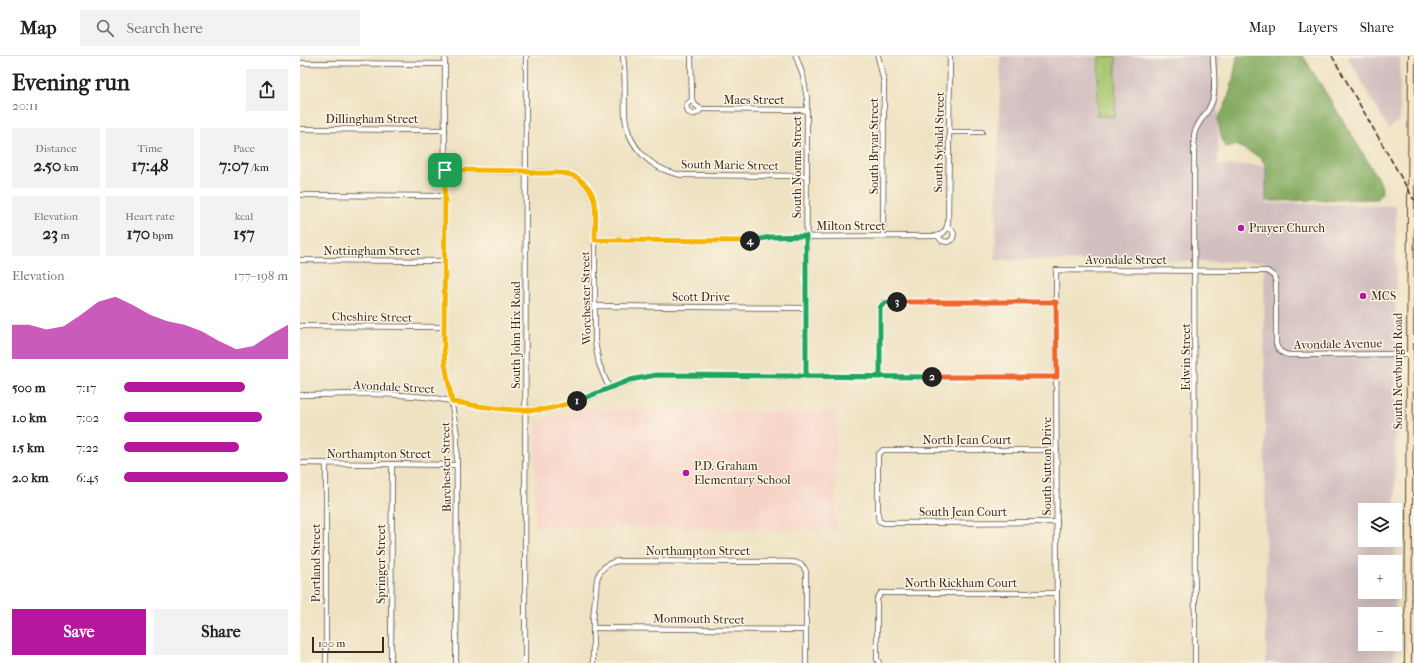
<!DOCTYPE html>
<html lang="en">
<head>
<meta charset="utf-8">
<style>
  body { margin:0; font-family:"IM FELL French Canon",serif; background:#f2f2f2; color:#202124; height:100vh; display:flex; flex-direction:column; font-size:15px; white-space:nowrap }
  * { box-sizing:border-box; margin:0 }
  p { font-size:13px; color:#757577 }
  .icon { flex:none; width:22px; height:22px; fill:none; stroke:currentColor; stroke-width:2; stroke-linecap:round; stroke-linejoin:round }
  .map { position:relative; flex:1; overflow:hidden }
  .side { display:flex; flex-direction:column; background:#fff; width:300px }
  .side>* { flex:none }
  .fabs { position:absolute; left:1058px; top:447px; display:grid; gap:8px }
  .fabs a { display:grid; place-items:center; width:44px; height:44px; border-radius:0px; background:#fff; box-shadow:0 4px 16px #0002; font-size:20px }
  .scale { position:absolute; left:12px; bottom:10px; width:72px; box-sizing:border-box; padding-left:4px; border:2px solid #3b2a1e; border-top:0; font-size:11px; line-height:14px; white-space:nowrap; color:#3b2a1e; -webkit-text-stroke:3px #fcf5e5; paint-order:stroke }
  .pin { position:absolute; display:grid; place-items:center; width:34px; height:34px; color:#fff; margin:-17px; border-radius:8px; box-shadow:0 2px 6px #0006 }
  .km { position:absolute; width:20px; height:20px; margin:-10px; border-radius:50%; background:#222; color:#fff; font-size:11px; line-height:20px; text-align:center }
  .round { display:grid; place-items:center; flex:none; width:42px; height:42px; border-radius:0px; background:#f2f2f2 }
  .headline { display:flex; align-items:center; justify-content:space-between; height:68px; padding:0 12px }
  h1 { font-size:22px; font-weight:700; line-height:30px }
  .figures { display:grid; grid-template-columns:repeat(3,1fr); gap:6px; height:68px; padding:4px 12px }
  .figures div { display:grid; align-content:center; border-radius:0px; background:#f2f2f2; text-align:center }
  .figures b { font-size:17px; font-weight:700 }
  .figures small { font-size:11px; font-weight:400 }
  .figures p { font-size:11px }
  .chart { height:112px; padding:8px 12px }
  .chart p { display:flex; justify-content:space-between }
  .chart svg { width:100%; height:72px; margin-top:4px; fill:#b5179e; opacity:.7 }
  .button { display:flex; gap:8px; margin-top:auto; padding:8px 12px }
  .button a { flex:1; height:46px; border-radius:0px; background:#b5179e; color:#fff; font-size:16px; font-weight:700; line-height:46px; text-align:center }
  .button a+a { background:#f2f2f2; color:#202124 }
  ul { padding:0 12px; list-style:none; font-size:13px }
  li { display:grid; grid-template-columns:64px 48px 1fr; align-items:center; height:30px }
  li i { height:10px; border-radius:5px; background:#b5179e }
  header { display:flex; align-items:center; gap:24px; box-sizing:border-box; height:56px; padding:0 20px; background:#fff; border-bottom:1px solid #e0e0e0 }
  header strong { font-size:19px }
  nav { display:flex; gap:22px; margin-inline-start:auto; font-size:14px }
  .search { width:280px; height:36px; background:#f2f2f2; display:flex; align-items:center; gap:10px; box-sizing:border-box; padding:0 14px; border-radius:0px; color:#757577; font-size:15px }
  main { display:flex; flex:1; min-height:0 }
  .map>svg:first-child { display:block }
  .built { fill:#f6d1c6 }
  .industrial { fill:#d1bfbf }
  .green { fill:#a7c76f; stroke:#717846 }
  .forest { fill:#85ac62; stroke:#606b40 }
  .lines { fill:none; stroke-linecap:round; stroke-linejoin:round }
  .street-casing { stroke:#564637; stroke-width:6 }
  .secondary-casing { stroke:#564637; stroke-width:8 }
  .street { stroke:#fff; stroke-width:4.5 }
  .secondary { stroke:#f8e8c3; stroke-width:6 }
  .rail { stroke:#3b2a1e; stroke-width:1.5; stroke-dasharray:6 3; stroke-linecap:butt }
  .split-1-casing { stroke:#fff; stroke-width:8 }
  .split-2-casing { stroke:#fff; stroke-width:8 }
  .split-3-casing { stroke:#fff; stroke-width:8 }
  .split-4-casing { stroke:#fff; stroke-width:8 }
  .split-5-casing { stroke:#fff; stroke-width:8 }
  .split-1 { stroke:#f5b400; stroke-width:5 }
  .split-2 { stroke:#22a559; stroke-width:5 }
  .split-3 { stroke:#f0652b; stroke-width:5 }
  .split-4 { stroke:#22a559; stroke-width:5 }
  .split-5 { stroke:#f5b400; stroke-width:5 }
  .poi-dot { fill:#b5179e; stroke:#fcf5e5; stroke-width:1.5 }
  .labels { text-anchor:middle; stroke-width:3; stroke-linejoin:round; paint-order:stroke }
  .street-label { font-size:12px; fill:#3b2a1e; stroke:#fcf5e5 }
  .poi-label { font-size:12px; fill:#3b2a1e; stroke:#fcf5e5; text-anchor:start }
</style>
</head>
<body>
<header>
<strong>Map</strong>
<div class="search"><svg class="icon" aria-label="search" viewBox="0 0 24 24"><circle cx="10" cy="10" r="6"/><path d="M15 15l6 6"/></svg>Search here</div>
<nav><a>Map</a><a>Layers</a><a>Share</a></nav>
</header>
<main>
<section class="side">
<div class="headline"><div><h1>Evening run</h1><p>20:11</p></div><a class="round"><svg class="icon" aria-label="share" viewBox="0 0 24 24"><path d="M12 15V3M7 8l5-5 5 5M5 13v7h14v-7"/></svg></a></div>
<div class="figures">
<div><p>Distance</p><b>2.50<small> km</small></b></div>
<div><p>Time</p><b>17:48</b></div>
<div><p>Pace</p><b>7:07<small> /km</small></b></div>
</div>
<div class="figures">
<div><p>Elevation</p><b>23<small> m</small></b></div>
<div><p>Heart rate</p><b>170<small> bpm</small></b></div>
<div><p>kcal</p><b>157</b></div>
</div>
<div class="chart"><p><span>Elevation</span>177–198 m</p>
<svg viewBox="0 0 160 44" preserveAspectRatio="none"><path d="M0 44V23L10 23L20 26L30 24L40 17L50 9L60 6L70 11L80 17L90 21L100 23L110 27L120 33L130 38L140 36L150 29L160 23V44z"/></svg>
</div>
<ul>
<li><b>500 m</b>7:17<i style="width:74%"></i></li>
<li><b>1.0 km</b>7:02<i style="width:84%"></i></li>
<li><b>1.5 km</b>7:22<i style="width:70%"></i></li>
<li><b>2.0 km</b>6:45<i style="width:100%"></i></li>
</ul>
<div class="button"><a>Save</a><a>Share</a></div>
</section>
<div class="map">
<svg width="1114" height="607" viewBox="0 0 1114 607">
  <rect width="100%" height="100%" fill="#fcf5e5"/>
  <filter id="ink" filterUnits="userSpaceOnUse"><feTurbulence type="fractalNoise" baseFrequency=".025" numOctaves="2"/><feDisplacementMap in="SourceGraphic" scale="8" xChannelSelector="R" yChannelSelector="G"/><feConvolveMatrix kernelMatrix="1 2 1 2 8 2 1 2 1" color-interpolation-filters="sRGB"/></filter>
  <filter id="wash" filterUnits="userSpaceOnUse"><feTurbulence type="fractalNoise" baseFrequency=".012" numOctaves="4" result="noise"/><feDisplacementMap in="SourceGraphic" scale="16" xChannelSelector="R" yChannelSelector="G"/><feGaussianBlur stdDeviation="0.9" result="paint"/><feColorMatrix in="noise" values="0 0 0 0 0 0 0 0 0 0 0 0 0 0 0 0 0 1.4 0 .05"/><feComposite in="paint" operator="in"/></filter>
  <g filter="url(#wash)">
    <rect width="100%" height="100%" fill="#eee2c2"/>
    <polygon class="built" points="281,354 536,356 536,474 235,470 236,364 249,363 266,359"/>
    <g class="industrial">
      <polygon points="701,0 919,0 918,109 966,110 966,147 1096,150 1095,454 1065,454 1065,484 1095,484 1095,506 1065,506 1065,536 1095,536 1095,558 1065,558 1065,588 1095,588 1094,607 966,607 964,206 695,204"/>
      <polygon points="1047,0 1100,0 1100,63 1089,73"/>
    </g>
    <polygon class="green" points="799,0 816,0 815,61 797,60"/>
    <path class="forest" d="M937 0H1003L1047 71 1081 128 1082 136 1077 143 966 145V110L961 102 936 89 925 91 921 80 918 63C931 41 933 24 937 0Z"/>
  </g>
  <g filter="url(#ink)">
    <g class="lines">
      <g class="street-casing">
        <g id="street">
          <polyline points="145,0 144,294 145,308 157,379 156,607"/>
          <path d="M323 0C326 20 324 39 325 59 327 90 351 114 382 119L507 120"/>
          <polyline points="391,0 392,44 395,49 401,53 507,54"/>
          <polyline points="496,0 503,20 507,42 506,320"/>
          <polyline points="578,0 584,26 583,180"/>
          <polyline points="0,7 145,8"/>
          <path d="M392 44 386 49 388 56C393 60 397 58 401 53"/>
          <polyline points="0,73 145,74"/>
          <polyline points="650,76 682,76"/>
          <path d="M145 114 263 117C282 121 294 135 295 154V286L299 308 309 332"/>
          <polyline points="0,139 145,140"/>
          <polyline points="638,180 642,185 648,186 652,184 654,178 652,174 647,171"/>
          <path d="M295 184 441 185 471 181 636 180C643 179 647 174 648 166L650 0"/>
          <polyline points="0,204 144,205"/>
          <polyline points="295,250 506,252"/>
          <polyline points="0,270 144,271"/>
          <polyline points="580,321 580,253 583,247 589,246 756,246"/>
          <path d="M0 339C41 339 84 336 125 341 165 346 206 357 246 353 285 349 318 323 356 319L580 321H757"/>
          <polyline points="757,394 583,394 578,399 578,460 579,465 584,467 757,466"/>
          <polyline points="0,407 157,409"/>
          <polyline points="293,572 505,574"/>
          <polyline points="26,607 26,408"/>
          <polyline points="91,607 92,408"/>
          <polyline points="225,607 226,0"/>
          <path d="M293 607V564L297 523C300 513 308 506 319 505L474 506C485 506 503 503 506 516V607"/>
          <polyline points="579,607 577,603 577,543 581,537 757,537"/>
          <path d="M757 607 756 214 967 215 974 220 976 227V288C978 295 982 298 989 299L1109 298"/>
          <path d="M895 607 894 79C896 67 907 59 911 48 917 36 913 13 913 0"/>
        </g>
      </g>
      <g class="secondary-casing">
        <polyline id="secondary" points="1108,607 1112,0"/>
      </g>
      <use href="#street" class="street"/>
      <use href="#secondary" class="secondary"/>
      <polyline class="rail" points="1032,0 1114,144"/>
    </g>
  </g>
  <g class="lines" filter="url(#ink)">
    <g class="split-1-casing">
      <path id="split-1" d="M145 114 144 294 145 308 152 346C183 350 216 357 247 353 258 351 267 348 277 345"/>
    </g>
    <g class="split-2-casing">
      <polyline id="split-2" points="277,345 330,324 356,319 632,321"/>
    </g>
    <g class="split-3-casing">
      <polyline id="split-3" points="597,246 756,246 757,321 632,321"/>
    </g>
    <g class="split-4-casing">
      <path id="split-4" d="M450 185 471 181 506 180V320L580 321V252C583 245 590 246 597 246"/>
    </g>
    <g class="split-5-casing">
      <path id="split-5" d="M145 114C171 114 198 114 224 115 228 116 232 117 236 117 246 118 257 115 267 118 277 120 286 127 291 136 298 150 295 168 295 184L450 185"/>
    </g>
    <use href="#split-1" class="split-1"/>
    <use href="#split-2" class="split-2"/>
    <use href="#split-3" class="split-3"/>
    <use href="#split-4" class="split-4"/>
    <use href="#split-5" class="split-5"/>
  </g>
  <g class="poi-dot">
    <circle cx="941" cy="172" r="4"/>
    <circle cx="1063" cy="240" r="4"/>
    <circle cx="386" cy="417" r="4"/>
  </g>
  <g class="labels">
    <g class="street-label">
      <text x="454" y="48">Maes Street</text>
      <text x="72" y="67">Dillingham Street</text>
      <text transform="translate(639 86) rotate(-89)" y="4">South Sybald Street</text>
      <text transform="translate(574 90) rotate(-90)" y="4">South Bryar Street</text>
      <text transform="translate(430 109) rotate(1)" y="4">South Marie Street</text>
      <text transform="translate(497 111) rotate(-90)" y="4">South Norma Street</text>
      <text x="551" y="174">Milton Street</text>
      <text x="72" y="199">Nottingham Street</text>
      <text x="826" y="208">Avondale Street</text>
      <text x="401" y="245">Scott Drive</text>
      <text transform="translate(286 242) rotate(-91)" y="4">Worchester Street</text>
      <text transform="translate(72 261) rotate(1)" y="4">Cheshire Street</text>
      <text transform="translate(216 279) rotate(-90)" y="4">South John Hix Road</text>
      <text transform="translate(1038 288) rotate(-1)" y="4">Avondale Avenue</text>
      <text transform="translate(886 301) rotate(-90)" y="4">Edwin Street</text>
      <text transform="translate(1098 315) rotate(-90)" y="4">South Newburgh Road</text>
      <text transform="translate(94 331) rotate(3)" y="4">Avondale Street</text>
      <text x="667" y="388">North Jean Court</text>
      <text x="79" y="402">Northampton Street</text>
      <text transform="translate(747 410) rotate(-90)" y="4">South Sutton Drive</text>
      <text transform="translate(146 411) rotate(-91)" y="4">Barchester Street</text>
      <text x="663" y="460">South Jean Court</text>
      <text x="398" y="499">Northampton Street</text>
      <text transform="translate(16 507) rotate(-90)" y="4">Portland Street</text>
      <text transform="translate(81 508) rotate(-90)" y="4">Springer Street</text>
      <text x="661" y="531">North Rickham Court</text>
      <text transform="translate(399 563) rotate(1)" y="4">Monmouth Street</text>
    </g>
    <g class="poi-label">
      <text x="949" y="176">Prayer Church</text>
      <text x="1071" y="244">MCS</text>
      <text x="394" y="414">P.D. Graham<tspan x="394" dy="14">Elementary School</tspan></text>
    </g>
  </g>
</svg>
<div class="fabs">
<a><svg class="icon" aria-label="layers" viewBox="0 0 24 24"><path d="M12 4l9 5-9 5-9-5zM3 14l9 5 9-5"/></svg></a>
<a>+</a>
<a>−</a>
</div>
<div class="scale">100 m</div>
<div class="pin" style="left:145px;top:114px;background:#1e9e55"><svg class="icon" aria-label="arrive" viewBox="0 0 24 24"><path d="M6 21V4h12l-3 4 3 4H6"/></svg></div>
<b class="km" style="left:277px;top:345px">1</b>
<b class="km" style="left:632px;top:321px">2</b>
<b class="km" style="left:597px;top:246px">3</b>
<b class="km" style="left:450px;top:185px">4</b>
</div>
</main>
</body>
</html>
